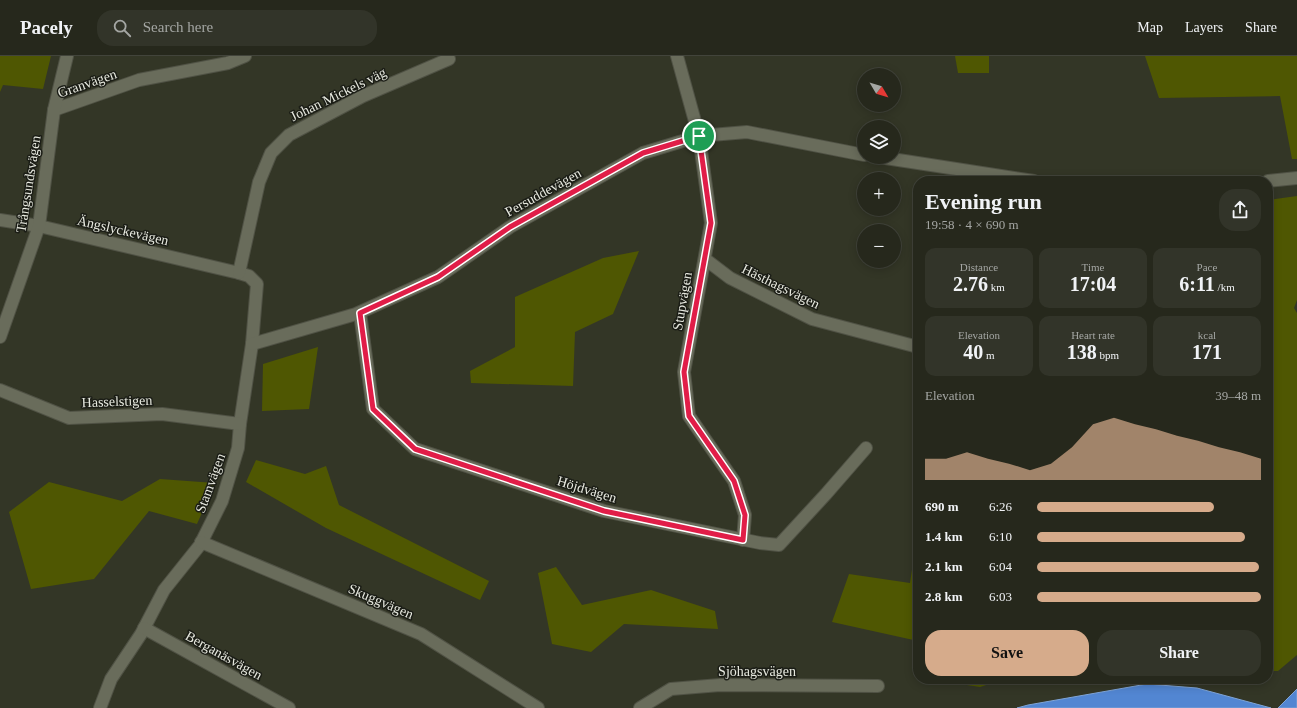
<!DOCTYPE html>
<html lang="en">
<head>
<meta charset="utf-8">
<style>
  body { margin:0; font-family:Georgia,serif; background:#323429; color:#f1f3f6; height:100vh; display:flex; flex-direction:column; font-size:15px; white-space:nowrap }
  * { box-sizing:border-box; margin:0 }
  p { font-size:13px; color:#a4a6a3 }
  .icon { flex:none; width:22px; height:22px; fill:none; stroke:currentColor; stroke-width:2; stroke-linecap:round; stroke-linejoin:round }
  .map { position:relative; flex:1; overflow:hidden }
  .panel { position:absolute; left:913px; top:120px; width:360px; height:508px; display:flex; flex-direction:column; background:#26281c; border-radius:16px; box-shadow:0 2px 10px #0003,0 0 0 1px #42443b }
  .panel>* { flex:none }
  .needle { width:26px; rotate:128deg }
  .fabs { position:absolute; left:857px; top:12px; display:grid; gap:8px }
  .fabs a { display:grid; place-items:center; width:44px; height:44px; border-radius:50%; background:#26281c; box-shadow:0 2px 10px #0003,0 0 0 1px #42443b; font-size:20px }
  .pin { position:absolute; display:grid; place-items:center; width:34px; height:34px; color:#fff; margin:-17px; border:2px solid #fff; border-radius:50%; box-shadow:0 1px 4px #0007 }
  .round { display:grid; place-items:center; flex:none; width:42px; height:42px; border-radius:16px; background:#323429 }
  .overview { display:flex; align-items:center; justify-content:space-between; height:68px; padding:0 12px }
  h1 { font-size:22px; font-weight:800; line-height:30px }
  .stats { display:grid; grid-template-columns:repeat(3,1fr); gap:6px; height:68px; padding:4px 12px }
  .stats div { display:grid; align-content:center; border-radius:10px; background:#323429; text-align:center }
  .stats b { font-size:20px; font-weight:800 }
  .stats small { font-size:11px; font-weight:400 }
  .stats p { font-size:11px }
  .chart { height:112px; padding:8px 12px }
  .chart p { display:flex; justify-content:space-between }
  .chart svg { width:100%; height:72px; margin-top:4px; fill:#d6ab8b; opacity:.7 }
  .button { display:flex; gap:8px; margin-top:auto; padding:8px 12px }
  .button a { flex:1; height:46px; border-radius:16px; background:#d6ab8b; color:#111; font-size:16px; font-weight:800; line-height:46px; text-align:center }
  .button a+a { background:#323429; color:#f1f3f6 }
  ul { padding:0 12px; list-style:none; font-size:13px }
  li { display:grid; grid-template-columns:64px 48px 1fr; align-items:center; height:30px }
  li i { height:10px; border-radius:5px; background:#d6ab8b }
  header { display:flex; align-items:center; gap:24px; box-sizing:border-box; height:56px; padding:0 20px; background:#26281c; border-bottom:1px solid #42443b }
  header strong { font-size:19px }
  nav { display:flex; gap:22px; margin-inline-start:auto; font-size:14px }
  .search { width:280px; height:36px; background:#323429; display:flex; align-items:center; gap:10px; box-sizing:border-box; padding:0 14px; border-radius:16px; color:#a4a6a3; font-size:15px }
  .map>svg:first-child { display:block }
  .green { fill:#4f5702 }
  .water { fill:#5286d2; stroke:#7fa4d6 }
  .lines { fill:none; stroke-linecap:round; stroke-linejoin:round }
  .street-casing { stroke:#505245; stroke-width:14 }
  .street { stroke:#696c5b; stroke-width:12 }
  .route-casing { stroke:#fff; stroke-width:8 }
  .route { stroke:#e11d48; stroke-width:5 }
  .labels { text-anchor:middle; stroke-width:3; stroke-linejoin:round; paint-order:stroke }
  .street-label { font-size:14px; fill:#e8eae0; stroke:#1b1d16 }
</style>
</head>
<body>
<header>
<strong>Pacely</strong>
<div class="search"><svg class="icon" aria-label="search" viewBox="0 0 24 24"><circle cx="10" cy="10" r="6"/><path d="M15 15l6 6"/></svg>Search here</div>
<nav><a>Map</a><a>Layers</a><a>Share</a></nav>
</header>
<div class="map">
<svg width="1297" height="652" viewBox="0 0 1297 652">
  <rect width="100%" height="100%" fill="#333626"/>
  <g class="green">
    <polygon points="0,0 51,0 43,33 3,29 0,36"/>
    <polygon points="955,0 989,0 989,17 958,17"/>
    <polygon points="1145,0 1297,0 1297,103 1292,103 1280,40 1159,42"/>
    <polygon points="1297,140 1297,244 1294,252 1297,257 1297,599 1278,615 1268,615 1268,144"/>
    <polygon points="639,195 613,258 575,276 573,330 471,327 470,315 515,291 515,241 603,202"/>
    <polygon points="318,291 309,353 262,355 263,308"/>
    <polygon points="256,404 305,418 326,410 339,449 489,525 480,544 326,472 246,426"/>
    <polygon points="160,423 215,427 197,468 149,455 94,523 31,533 9,456 49,426 122,445"/>
    <polygon points="918,472 918,585 832,566 849,518 910,527"/>
    <polygon points="556,511 582,549 651,534 715,555 718,573 624,568 591,596 552,588 538,517"/>
    <polygon points="927,623 1005,623 980,631"/>
  </g>
  <g class="water">
    <polygon points="1147,628 1197,632 1271,652 1017,652 1028,649"/>
    <polygon points="1297,633 1297,652 1278,652"/>
  </g>
  <g class="lines">
    <g class="street-casing">
      <g id="street">
        <polyline points="677,0 699,80 711,167 684,316 689,360 734,425 745,459 743,484"/>
        <polyline points="54,54 139,24 228,7 245,0"/>
        <polyline points="879,101 1034,125"/>
        <polyline points="1268,125 1297,122"/>
        <polyline points="0,164 39,170 239,217 249,220 257,228 252,288 240,368 238,392 222,445 200,489 164,534 141,578 111,623 100,652"/>
        <polyline points="705,203 730,222 812,263 918,291"/>
        <polyline points="239,217 259,126 271,97 289,79 363,40 449,3"/>
        <polyline points="360,257 373,353 415,393 604,455 760,487 779,489 826,438 866,392"/>
        <polyline points="0,281 39,170 54,54 67,0"/>
        <polyline points="252,288 356,258 438,221 510,171 643,97 699,80 747,76 864,99"/>
        <polyline points="0,334 69,362 162,358 240,368"/>
        <polyline points="201,486 421,578 538,652"/>
        <polyline points="144,572 289,652"/>
        <polyline points="640,652 671,633 720,629 878,630"/>
      </g>
    </g>
    <use href="#street" class="street"/>
  </g>
  <g class="lines">
    <g class="route-casing">
      <polygon id="route" points="699,80 711,167 684,316 689,360 734,425 745,459 743,484 604,455 415,393 373,353 360,257 438,221 510,171 643,97"/>
    </g>
    <use href="#route" class="route"/>
  </g>
  <g class="labels">
    <g class="street-label">
      <text transform="translate(87 27) rotate(-19)" y="5">Granvägen</text>
      <text transform="translate(338 38) rotate(-26)" y="5">Johan Mickels väg</text>
      <text transform="translate(28 128) rotate(-81)" y="5">Trångsundsvägen</text>
      <text transform="translate(543 136) rotate(-29)" y="5">Persuddevägen</text>
      <text transform="translate(123 174) rotate(13)" y="5">Ängslyckevägen</text>
      <text transform="translate(781 230) rotate(26)" y="5">Hästhagsvägen</text>
      <text transform="translate(682 245) rotate(-80)" y="5">Stupvägen</text>
      <text transform="translate(117 345) rotate(-2)" y="5">Hasselstigen</text>
      <text transform="translate(210 427) rotate(-70)" y="5">Stamvägen</text>
      <text transform="translate(587 433) rotate(17)" y="5">Höjdvägen</text>
      <text transform="translate(381 545) rotate(23)" y="5">Skuggvägen</text>
      <text transform="translate(224 599) rotate(29)" y="5">Berganäsvägen</text>
      <text x="757" y="620">Sjöhagsvägen</text>
    </g>
  </g>
</svg>
<div class="fabs">
<a><svg class="needle" viewBox="-14 -14 28 28"><path d="M0-13l5 13h-10z" fill="#e53935"/><path d="M0 13l5-13h-10z" fill="#a4a6a3"/></svg></a>
<a><svg class="icon" aria-label="layers" viewBox="0 0 24 24"><path d="M12 4l9 5-9 5-9-5zM3 14l9 5 9-5"/></svg></a>
<a>+</a>
<a>−</a>
</div>
<div class="pin" style="left:699px;top:80px;background:#1e9e55"><svg class="icon" aria-label="arrive" viewBox="0 0 24 24"><path d="M6 21V4h12l-3 4 3 4H6"/></svg></div>
<section class="panel">
<div class="overview"><div><h1>Evening run</h1><p>19:58 · 4 × 690 m</p></div><a class="round"><svg class="icon" aria-label="share" viewBox="0 0 24 24"><path d="M12 15V3M7 8l5-5 5 5M5 13v7h14v-7"/></svg></a></div>
<div class="stats">
<div><p>Distance</p><b>2.76<small> km</small></b></div>
<div><p>Time</p><b>17:04</b></div>
<div><p>Pace</p><b>6:11<small> /km</small></b></div>
</div>
<div class="stats">
<div><p>Elevation</p><b>40<small> m</small></b></div>
<div><p>Heart rate</p><b>138<small> bpm</small></b></div>
<div><p>kcal</p><b>171</b></div>
</div>
<div class="chart"><p><span>Elevation</span>39–48 m</p>
<svg viewBox="0 0 160 44" preserveAspectRatio="none"><path d="M0 44V31L10 31L20 27L30 31L40 34L50 38L60 34L70 24L80 10L90 6L100 10L110 13L120 17L130 20L140 24L150 27L160 31V44z"/></svg>
</div>
<ul>
<li><b>690 m</b>6:26<i style="width:79%"></i></li>
<li><b>1.4 km</b>6:10<i style="width:93%"></i></li>
<li><b>2.1 km</b>6:04<i style="width:99%"></i></li>
<li><b>2.8 km</b>6:03<i style="width:100%"></i></li>
</ul>
<div class="button"><a>Save</a><a>Share</a></div>
</section>
</div>
</body>
</html>
